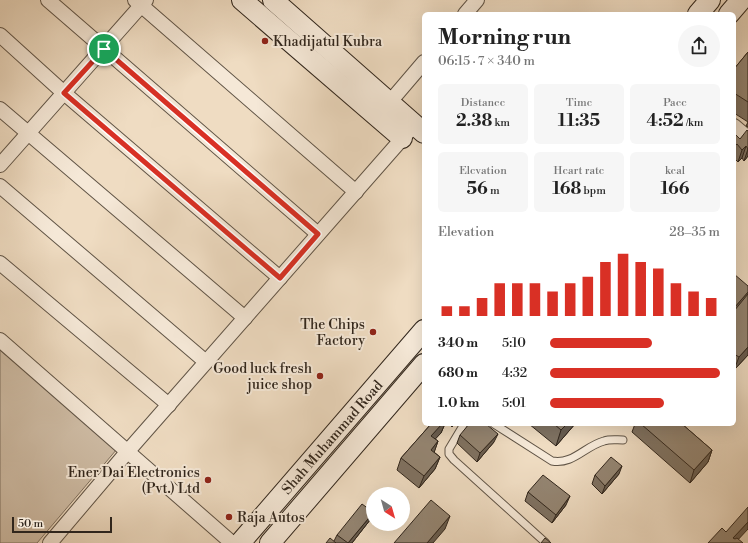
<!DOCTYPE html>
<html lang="en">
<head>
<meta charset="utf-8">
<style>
  body { margin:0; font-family:"Libre Bodoni",serif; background:#f6f6f6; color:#222; height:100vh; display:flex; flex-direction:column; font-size:15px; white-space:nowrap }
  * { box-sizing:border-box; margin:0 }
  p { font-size:13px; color:#767676 }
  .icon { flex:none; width:22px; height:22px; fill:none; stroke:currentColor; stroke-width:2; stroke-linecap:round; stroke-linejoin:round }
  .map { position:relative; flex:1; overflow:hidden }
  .details { position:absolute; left:422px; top:12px; width:314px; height:414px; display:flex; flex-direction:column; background:#fff; border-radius:6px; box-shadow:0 4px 16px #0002 }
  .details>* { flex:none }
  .needle { width:26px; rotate:143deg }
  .tools { position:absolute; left:366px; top:487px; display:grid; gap:8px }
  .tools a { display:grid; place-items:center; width:44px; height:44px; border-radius:50%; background:#fff; box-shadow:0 4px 16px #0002; font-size:20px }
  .scale { position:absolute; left:12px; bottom:10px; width:100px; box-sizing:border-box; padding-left:4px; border:2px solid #31261c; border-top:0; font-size:11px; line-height:14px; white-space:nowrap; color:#31261c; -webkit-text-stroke:3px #f5e8d7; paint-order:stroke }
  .pin { position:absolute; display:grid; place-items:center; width:34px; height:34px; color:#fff; margin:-17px; border:2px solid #fff; border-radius:50%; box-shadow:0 1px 4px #0007 }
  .round { display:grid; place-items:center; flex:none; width:42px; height:42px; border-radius:21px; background:#f6f6f6 }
  .headline { display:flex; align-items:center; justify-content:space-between; height:68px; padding:0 16px }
  h1 { font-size:22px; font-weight:700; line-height:30px }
  .metrics { display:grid; grid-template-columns:repeat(3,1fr); gap:6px; height:68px; padding:4px 16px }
  .metrics div { display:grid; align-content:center; border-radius:6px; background:#f6f6f6; text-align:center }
  .metrics b { font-size:17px; font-weight:700 }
  .metrics small { font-size:11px; font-weight:400 }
  .metrics p { font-size:11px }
  .chart { height:112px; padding:8px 16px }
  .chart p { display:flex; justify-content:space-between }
  .chart svg { width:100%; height:72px; margin-top:4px; stroke:#d93025; stroke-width:6 }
  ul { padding:0 16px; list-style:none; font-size:13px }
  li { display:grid; grid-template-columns:64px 48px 1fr; align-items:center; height:30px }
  li i { height:10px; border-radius:5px; background:#d93025 }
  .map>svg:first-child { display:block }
  .green { fill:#cfbda6; stroke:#807261 }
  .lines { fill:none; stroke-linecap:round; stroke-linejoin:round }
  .service-casing { stroke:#605446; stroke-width:9 }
  .minor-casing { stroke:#605446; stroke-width:16 }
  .secondary-casing { stroke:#31261c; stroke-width:22 }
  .service { stroke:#f5e8d7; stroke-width:7 }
  .minor { stroke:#f5e8d7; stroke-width:14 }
  .secondary { stroke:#f5e8d7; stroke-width:20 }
  .wall { fill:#7f7262; stroke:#31261c }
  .shaded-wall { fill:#685d50; stroke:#31261c }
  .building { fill:#948572; stroke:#31261c }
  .route-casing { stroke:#fff; stroke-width:8 }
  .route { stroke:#d93025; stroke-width:5 }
  .poi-dot { fill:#8f2418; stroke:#f5e8d7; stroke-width:1.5 }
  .labels { text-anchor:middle; stroke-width:4; stroke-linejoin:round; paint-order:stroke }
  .poi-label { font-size:14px; fill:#31261c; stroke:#f5e8d7; text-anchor:end }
  .street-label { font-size:14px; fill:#31261c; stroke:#f5e8d7 }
</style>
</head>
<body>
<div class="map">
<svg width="748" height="543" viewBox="0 0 748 543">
  <rect width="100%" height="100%" fill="#efdcc2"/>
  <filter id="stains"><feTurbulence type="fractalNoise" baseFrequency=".005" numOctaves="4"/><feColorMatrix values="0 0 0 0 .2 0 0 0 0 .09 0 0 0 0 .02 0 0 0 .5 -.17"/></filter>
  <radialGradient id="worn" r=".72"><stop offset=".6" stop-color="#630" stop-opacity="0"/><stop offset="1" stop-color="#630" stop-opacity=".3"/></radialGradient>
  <polygon class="green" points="0,350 117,449 37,543 0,543"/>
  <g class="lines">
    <g class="service-casing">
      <g id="service">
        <polyline points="464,424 449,449 449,454 454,460 546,543"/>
        <path d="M494 424 552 461C573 465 585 446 604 441 610 439 616 440 623 440"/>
      </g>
    </g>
    <g class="minor-casing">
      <g id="minor">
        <polyline points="48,0 318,234"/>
        <polyline points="135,0 356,192"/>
        <polyline points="465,14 477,0"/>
        <polyline points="0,35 64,93 280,278"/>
        <polyline points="389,103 424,62"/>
        <polyline points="0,109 245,318"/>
        <polyline points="734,126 748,138"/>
        <polyline points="0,165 146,0"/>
        <polyline points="0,186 206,362"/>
        <polyline points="0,263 169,405"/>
        <polyline points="0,340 232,543"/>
        <polyline points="50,543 128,451 408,132"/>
      </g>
    </g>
    <g class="secondary-casing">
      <g id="secondary">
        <polyline points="242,0 402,138"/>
        <polyline points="273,0 424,133"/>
        <polyline points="698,14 710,0"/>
        <polyline points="729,14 741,0"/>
        <polyline points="240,543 424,330"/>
        <polyline points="270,543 424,364"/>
      </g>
    </g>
    <use href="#service" class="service"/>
    <use href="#minor" class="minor"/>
    <use href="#secondary" class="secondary"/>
  </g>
  <g class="wall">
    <polygon points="748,52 748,127 746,126 748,122 734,113 734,69"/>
    <polygon points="748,131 748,156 744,161 742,158 738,162 734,158 734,133 740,139"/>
    <polygon points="734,274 748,355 734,370"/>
    <polygon points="431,424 445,424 444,426 441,433 435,439 438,441 434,452 440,457 435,469 419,488 397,470 401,458"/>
    <polygon points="449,424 455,424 452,427"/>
    <polygon points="529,424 575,424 556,446"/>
    <polygon points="635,424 682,424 712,450 708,462 690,483 632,432"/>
    <polygon points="460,435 494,442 477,462 457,443"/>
    <polygon points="619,474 602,494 592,484 595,475"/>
    <polygon points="528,492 566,505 552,523 525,501"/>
    <polygon points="370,520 352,543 326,543 334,541 337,535"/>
  </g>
  <g class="shaded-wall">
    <polygon points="746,146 742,158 738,162 742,150"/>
    <polygon points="748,149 748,156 744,161"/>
    <polygon points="748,292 748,297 734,318 734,308"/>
    <polygon points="748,347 748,355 734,370 739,357"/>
    <polygon points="441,424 445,424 444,426 441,433 427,448 431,436"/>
    <polygon points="567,424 575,424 556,446 561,430"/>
    <polygon points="498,434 494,442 477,462 480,453"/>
    <polygon points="438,441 434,453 431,450"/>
    <polygon points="712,450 708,462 690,483 694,470"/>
    <polygon points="440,457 435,469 419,488 424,476"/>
    <polygon points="622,466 619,474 602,494 605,486"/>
    <polygon points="570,496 566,505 552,523 556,515"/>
    <polygon points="373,513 370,520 352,543 348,543"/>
    <polygon points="450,516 445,529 433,543 427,543"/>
    <polygon points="748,522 748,529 735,543 733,538"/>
  </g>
  <g class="building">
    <polygon points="748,52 748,102 734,93 734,94 734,69"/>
    <polygon points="747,130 748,131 748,149 746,146 742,150 737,144 734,147 734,133 740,139"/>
    <polygon points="734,274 748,286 748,292 734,308"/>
    <polygon points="748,294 748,347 739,357 734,354 734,311"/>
    <polygon points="431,424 442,424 431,436 438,441 431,450 440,457 424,476 401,458"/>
    <polygon points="469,424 486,424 498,434 480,453 460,435"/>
    <polygon points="554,424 567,424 561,430"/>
    <polygon points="641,424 682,424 712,450 694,470"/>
    <polygon points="611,457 622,466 605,486 595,475"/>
    <polygon points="543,475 570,496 556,515 528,492"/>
    <polygon points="431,500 450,516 427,543 394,543"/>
    <polygon points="362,504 373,512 373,513 348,543 337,535"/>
    <polygon points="748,507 748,522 733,538 735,539 737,538 743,543 708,543 722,528 726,532"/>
    <polygon points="330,538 336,543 326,543"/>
    <polygon points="545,538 551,543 541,543"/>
  </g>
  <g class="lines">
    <g class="route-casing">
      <polygon id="route" points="104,49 318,234 280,278 64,93"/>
    </g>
    <use href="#route" class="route"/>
  </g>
  <g class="poi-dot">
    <circle cx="265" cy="41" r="4"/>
    <circle cx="373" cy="332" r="4"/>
    <circle cx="320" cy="376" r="4"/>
    <circle cx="208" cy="480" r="4"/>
    <circle cx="229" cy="517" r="4"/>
  </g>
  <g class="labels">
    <g class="poi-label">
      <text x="273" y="46" text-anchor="start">Khadijatul Kubra</text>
      <text x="365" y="329">The Chips<tspan x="365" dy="16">Factory</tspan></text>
      <text x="312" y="373">Good luck fresh<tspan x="312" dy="16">juice shop</tspan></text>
      <text x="200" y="477">Ener Dai Electronics<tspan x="200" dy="16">(Pvt.) Ltd</tspan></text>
      <text x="237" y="522" text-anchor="start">Raja Autos</text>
    </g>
    <g class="street-label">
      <text transform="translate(332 437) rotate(-49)" y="5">Shah Muhammad Road</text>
    </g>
  </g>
  <rect width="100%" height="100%" filter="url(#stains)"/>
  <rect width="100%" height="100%" fill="url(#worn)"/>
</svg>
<div class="tools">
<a><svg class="needle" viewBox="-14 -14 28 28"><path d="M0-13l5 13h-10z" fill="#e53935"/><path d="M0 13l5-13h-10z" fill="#767676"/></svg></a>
</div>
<div class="scale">50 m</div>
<div class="pin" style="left:104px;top:49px;background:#1e9e55"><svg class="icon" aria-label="arrive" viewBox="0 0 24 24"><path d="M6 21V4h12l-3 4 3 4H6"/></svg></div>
<section class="details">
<div class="headline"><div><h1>Morning run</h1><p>06:15 · 7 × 340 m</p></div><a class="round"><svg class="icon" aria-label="share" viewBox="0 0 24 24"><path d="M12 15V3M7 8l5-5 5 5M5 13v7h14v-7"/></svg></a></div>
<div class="metrics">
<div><p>Distance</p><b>2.38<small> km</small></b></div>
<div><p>Time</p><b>11:35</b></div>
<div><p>Pace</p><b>4:52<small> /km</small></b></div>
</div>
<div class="metrics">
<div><p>Elevation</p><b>56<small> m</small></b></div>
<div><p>Heart rate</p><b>168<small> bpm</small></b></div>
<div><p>kcal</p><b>166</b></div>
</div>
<div class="chart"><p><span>Elevation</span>28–35 m</p>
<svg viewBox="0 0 160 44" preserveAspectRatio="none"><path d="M5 44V38M15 44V38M25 44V33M35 44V24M45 44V24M55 44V24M65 44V29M75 44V24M85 44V20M95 44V11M105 44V6M115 44V11M125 44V15M135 44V24M145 44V29M155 44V33"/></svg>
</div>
<ul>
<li><b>340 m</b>5:10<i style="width:60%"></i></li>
<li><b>680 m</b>4:32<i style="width:100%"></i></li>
<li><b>1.0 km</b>5:01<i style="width:67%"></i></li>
</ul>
</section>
</div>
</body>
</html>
